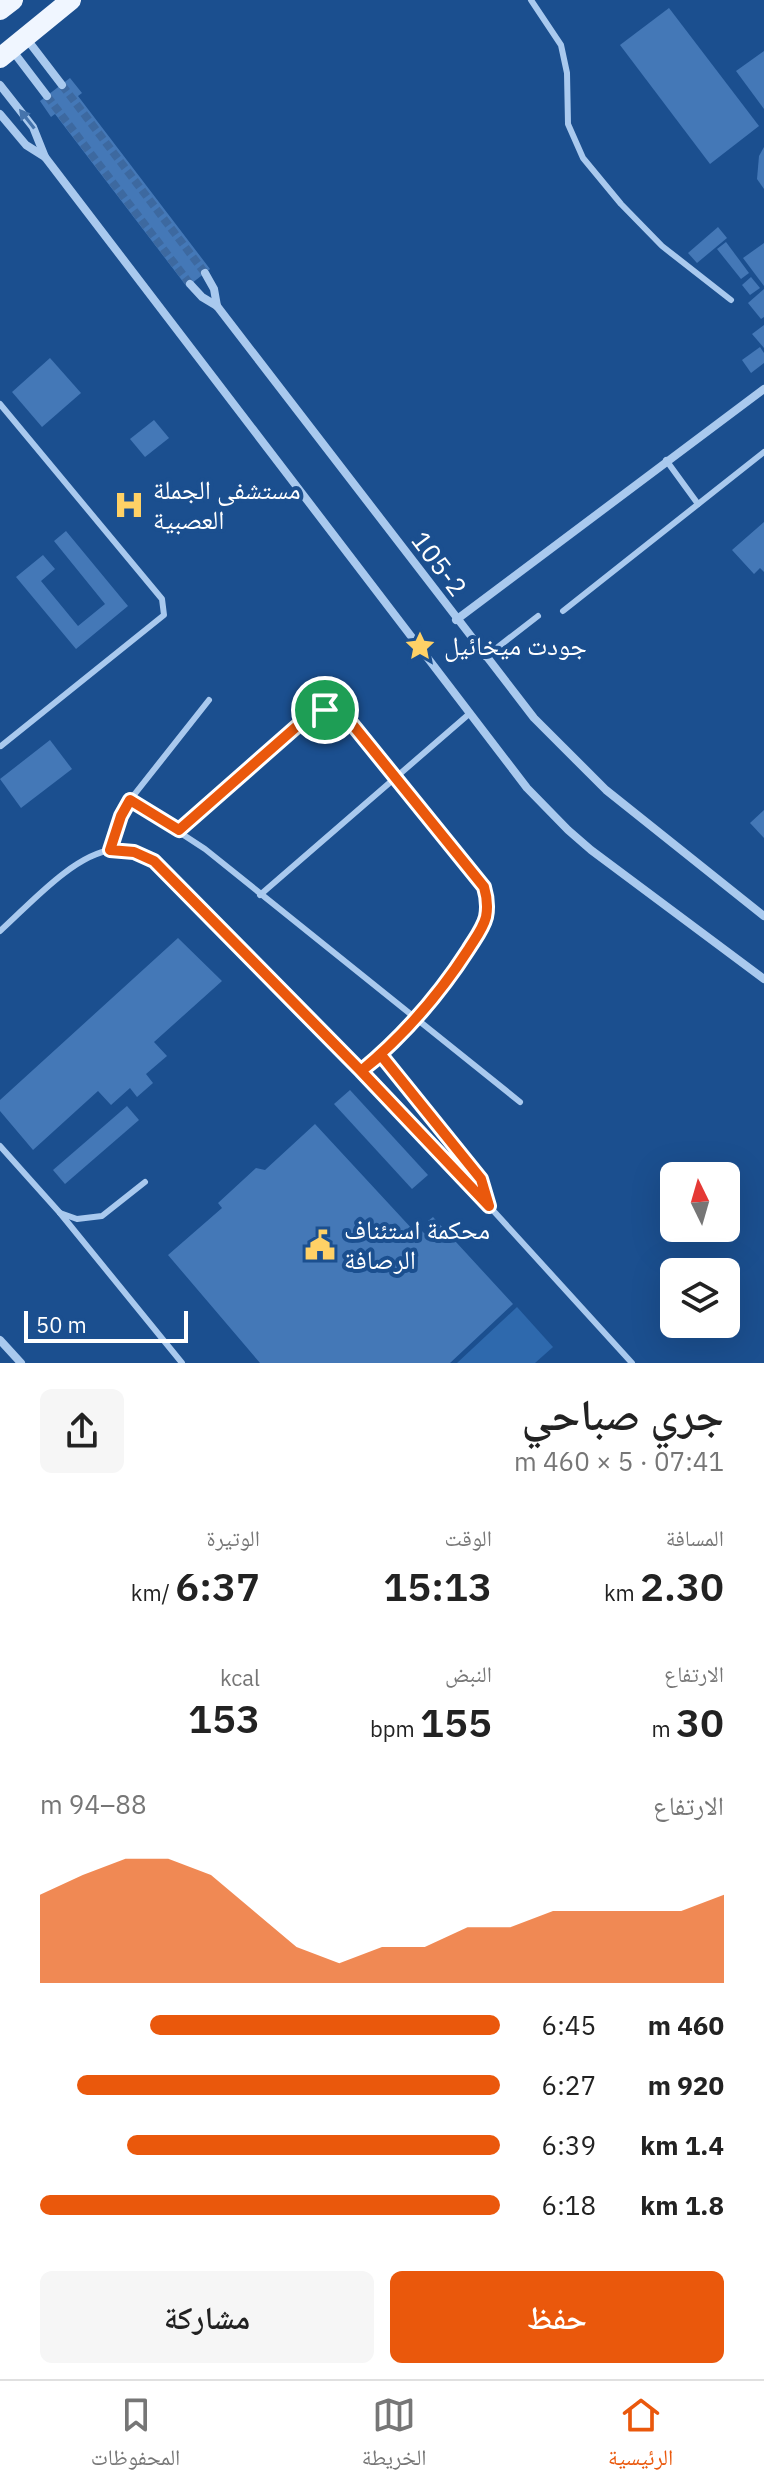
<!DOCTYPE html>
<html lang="ar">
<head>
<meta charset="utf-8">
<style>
  body { margin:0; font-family:"IBM Plex Sans","Noto Naskh Arabic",sans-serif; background:#f6f6f6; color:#222; direction:rtl; height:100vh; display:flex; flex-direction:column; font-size:30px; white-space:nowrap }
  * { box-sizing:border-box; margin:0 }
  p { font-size:26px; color:#767676 }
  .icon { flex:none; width:44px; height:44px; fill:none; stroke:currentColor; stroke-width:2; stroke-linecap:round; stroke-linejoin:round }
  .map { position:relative; height:1363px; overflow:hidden; direction:ltr }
  .panel { display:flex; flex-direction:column; background:#fff; flex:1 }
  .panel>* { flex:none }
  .needle { width:52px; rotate:355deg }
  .buttons { position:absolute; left:660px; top:1162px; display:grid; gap:16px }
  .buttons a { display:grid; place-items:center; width:80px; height:80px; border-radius:12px; background:#fff; box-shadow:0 8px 32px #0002; font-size:40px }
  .scale { position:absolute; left:24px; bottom:20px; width:164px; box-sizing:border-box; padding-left:8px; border:4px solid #fff; border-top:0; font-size:22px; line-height:28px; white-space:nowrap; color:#fff; -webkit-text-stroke:6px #1b4f8f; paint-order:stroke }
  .pin { position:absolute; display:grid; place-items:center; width:68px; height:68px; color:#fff; margin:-34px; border:4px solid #fff; border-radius:50%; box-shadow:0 2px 8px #0007 }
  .round { display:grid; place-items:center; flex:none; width:84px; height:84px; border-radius:12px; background:#f6f6f6 }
  .summary { display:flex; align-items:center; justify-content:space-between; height:136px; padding:0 40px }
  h1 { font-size:44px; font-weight:600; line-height:60px }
  .figures { display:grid; grid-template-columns:repeat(3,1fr); gap:12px; height:136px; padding:8px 40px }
  .figures div { display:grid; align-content:center }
  .figures b { font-size:40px; font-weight:600 }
  .figures small { font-size:22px; font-weight:400 }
  .figures p { font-size:22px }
  .chart { height:224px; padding:16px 40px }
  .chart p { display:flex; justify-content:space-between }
  .chart svg { width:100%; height:144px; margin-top:8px; fill:#ea580c; opacity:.7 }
  .primary-button { display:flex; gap:16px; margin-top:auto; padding:16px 40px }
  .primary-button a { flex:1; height:92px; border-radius:12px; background:#ea580c; color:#fff; font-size:32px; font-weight:600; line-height:92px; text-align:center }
  .primary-button a+a { background:#f6f6f6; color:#222 }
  ul { padding:0 40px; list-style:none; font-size:26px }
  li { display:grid; grid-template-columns:128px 96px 1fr; align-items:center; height:60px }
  li i { height:20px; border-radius:10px; background:#ea580c }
  .menu { display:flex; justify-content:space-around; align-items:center; height:112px; border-top:2px solid #e0e0e0; background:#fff; font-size:22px; color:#767676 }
  .menu a { display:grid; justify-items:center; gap:4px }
  .menu .selected { color:#ea580c }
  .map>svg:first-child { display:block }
  .green { fill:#2e69ad }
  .building { fill:#4478b7 }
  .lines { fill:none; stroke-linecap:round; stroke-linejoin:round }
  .street-tunnel { stroke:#3d69a0; stroke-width:8; stroke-dasharray:8 4; stroke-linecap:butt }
  .lane { stroke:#a9c9ee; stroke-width:6 }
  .street { stroke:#a9c9ee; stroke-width:8 }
  .primary { stroke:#f0f6ff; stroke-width:20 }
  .oneway { fill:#4674ac }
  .route-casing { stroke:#fff; stroke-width:16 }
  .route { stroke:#ea580c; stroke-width:10 }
  .labels { text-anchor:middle; stroke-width:8; stroke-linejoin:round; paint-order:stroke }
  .poi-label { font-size:26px; fill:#fff; stroke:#1b4f8f; text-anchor:start }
  .street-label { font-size:26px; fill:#fff; stroke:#1b4f8f }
</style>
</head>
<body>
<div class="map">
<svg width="764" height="1363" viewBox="0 0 764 1363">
  <rect width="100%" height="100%" fill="#1b4f8f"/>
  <polygon class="green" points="517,1307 553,1347 535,1363 457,1363"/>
  <g class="building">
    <polygon points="669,8 759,126 710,164 620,45"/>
    <polygon points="764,51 764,109 736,71"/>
    <polygon points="70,78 82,93 78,96 210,269 187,287 55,114 51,117 40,101"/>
    <polygon points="764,147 764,189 757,179 759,156"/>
    <polygon points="718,227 727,238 697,263 688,253"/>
    <polygon points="726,242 749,273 741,279 717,249"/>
    <polygon points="764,243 764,286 743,258"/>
    <polygon points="751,277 760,288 750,295 742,285"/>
    <polygon points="764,289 764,317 761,319 748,303"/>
    <polygon points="764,325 764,348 752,334"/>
    <polygon points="760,347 764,353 764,363 751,373 742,360"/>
    <polygon points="50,358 81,393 42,427 12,392"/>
    <polygon points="154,420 169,438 145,457 130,439"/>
    <polygon points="764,522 764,572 760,568 754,574 732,550"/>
    <polygon points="66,531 128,606 76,649 16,577 43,555 55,569 41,581 78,626 105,604 54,541"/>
    <polygon points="50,740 72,769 21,808 0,779"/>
    <polygon points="764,810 764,838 750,823"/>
    <polygon points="178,938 222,981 154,1042 167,1056 146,1074 153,1083 137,1097 130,1088 111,1105 98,1091 33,1150 0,1111 0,1100"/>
    <polygon points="350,1090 428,1175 412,1189 334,1104"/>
    <polygon points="127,1106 139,1120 65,1184 53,1170"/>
    <polygon points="315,1124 414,1231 418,1227 425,1234 433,1226 428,1221 433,1217 513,1304 450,1363 260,1363 168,1255 222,1208 218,1203 256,1168 265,1170"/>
  </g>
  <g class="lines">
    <g class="street-tunnel">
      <polyline points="62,85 205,273"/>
      <polyline points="47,96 190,284"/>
    </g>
    <g class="lane">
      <polyline points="531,0 561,45 567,73 568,124 583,158 621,204 662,246 731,300"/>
      <polyline points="0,404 162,599 164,615 1,746"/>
      <polyline points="666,460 698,504"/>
      <polyline points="563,611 764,452"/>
      <polyline points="485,657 538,616"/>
      <polyline points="130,800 205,849 520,1102"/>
      <path d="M179 830 310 715C325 708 335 710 348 719L479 878C489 897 490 914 479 933 446 984 408 1032 361 1071"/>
      <polyline points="110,850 121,816 130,800 209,700"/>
      <polyline points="260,895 469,714"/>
      <path d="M0 931C28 906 74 854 112 850 127 848 141 855 154 861L361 1071 489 1206 632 1363"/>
      <polyline points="381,1055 481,1179 488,1203"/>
      <polyline points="0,1146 60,1213 77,1219 102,1216 145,1182"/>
      <polyline points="60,1213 182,1363"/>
    </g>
    <g class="street">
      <polyline points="26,38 62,85"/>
      <polyline points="12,50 47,96"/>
      <polyline points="0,85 33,127 45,157"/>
      <polyline points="0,114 26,145 45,157 527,788 568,830 591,850 764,979"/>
      <polyline points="205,273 214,289 217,306"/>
      <polyline points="190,284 202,297 217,306 534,718 606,790 764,916"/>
      <polyline points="456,620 764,389"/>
      <polyline points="0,1340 21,1363"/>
    </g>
    <g class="primary">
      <polyline points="0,10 13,0"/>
      <polyline points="0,58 71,0"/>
    </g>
  </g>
  <defs><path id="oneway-solid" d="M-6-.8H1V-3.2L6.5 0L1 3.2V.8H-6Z" transform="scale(2)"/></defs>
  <use class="oneway" href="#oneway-solid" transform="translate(27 119) rotate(-128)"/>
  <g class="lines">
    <g class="route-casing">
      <path id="route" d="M325 710 304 720 179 830 130 800 121 816 110 850 134 852 154 861 361 1071 381 1055 481 1179 489 1206 361 1071C402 1037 439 995 468 950 474 940 483 929 486 917 488 907 487 897 484 887L348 719 340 714 325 710"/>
    </g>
    <use href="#route" class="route"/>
  </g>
  <defs>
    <g id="hospital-bare" transform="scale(2.4)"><path d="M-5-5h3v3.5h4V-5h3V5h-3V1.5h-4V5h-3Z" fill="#ffd166" stroke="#1b4f8f" stroke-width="2.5" paint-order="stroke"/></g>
    <g id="sight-bare" transform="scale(2.4)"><path d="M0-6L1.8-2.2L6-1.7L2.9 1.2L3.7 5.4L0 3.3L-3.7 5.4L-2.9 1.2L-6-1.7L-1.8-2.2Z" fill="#ffd166" stroke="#1b4f8f" stroke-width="2.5" paint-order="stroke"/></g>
    <g id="civic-bare" transform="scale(2.4)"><path d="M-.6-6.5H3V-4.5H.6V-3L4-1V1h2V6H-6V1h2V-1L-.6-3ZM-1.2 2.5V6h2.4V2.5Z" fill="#ffd166" stroke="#1b4f8f" stroke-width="2.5" paint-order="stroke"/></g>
  </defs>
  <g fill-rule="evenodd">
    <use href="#hospital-bare" x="129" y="505"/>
    <use href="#sight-bare" x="420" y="646"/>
    <use href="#civic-bare" x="320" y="1245"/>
  </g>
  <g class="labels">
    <g class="poi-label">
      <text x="153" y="499">مستشفى الجملة<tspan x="153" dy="30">العصبية</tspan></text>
      <text x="444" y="655">جودت ميخائيل</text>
      <text x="344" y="1239">محكمة استئناف<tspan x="344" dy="30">الرصافة</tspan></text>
    </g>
    <g class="street-label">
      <text transform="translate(439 564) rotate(53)" y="9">105-2</text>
    </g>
  </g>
</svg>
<div class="buttons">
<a><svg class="needle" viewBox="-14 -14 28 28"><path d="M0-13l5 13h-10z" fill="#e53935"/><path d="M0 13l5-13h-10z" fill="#767676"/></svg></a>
<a><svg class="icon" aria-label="layers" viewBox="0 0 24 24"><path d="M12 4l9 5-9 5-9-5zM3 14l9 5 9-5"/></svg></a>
</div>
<div class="scale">50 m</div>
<div class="pin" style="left:325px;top:710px;background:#1e9e55"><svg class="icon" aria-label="arrive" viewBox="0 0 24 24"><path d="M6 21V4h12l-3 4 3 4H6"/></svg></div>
</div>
<section class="panel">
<div class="summary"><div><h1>جري صباحي</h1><p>07:41 · 5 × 460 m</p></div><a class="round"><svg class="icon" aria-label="share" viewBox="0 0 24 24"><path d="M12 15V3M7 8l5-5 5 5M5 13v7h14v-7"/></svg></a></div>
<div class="figures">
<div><p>المسافة</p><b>2.30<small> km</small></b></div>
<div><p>الوقت</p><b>15:13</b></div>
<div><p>الوتيرة</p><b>6:37<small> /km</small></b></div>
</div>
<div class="figures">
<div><p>الارتفاع</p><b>30<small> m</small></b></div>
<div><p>النبض</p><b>155<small> bpm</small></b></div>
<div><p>kcal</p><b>153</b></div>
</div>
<div class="chart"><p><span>الارتفاع</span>88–94 m</p>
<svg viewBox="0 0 160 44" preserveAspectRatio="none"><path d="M0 44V17L10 11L20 6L30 6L40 11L50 22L60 33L70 38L80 33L90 33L100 27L110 27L120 22L130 22L140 22L150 22L160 17V44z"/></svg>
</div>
<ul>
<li><b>460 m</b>6:45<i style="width:76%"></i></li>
<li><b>920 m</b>6:27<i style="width:92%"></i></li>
<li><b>1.4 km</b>6:39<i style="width:81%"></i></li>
<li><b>1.8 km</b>6:18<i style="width:100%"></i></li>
</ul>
<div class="primary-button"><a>حفظ</a><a>مشاركة</a></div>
</section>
<nav class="menu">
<a class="selected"><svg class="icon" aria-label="home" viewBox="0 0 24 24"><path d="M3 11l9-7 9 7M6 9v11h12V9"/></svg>الرئيسية</a>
<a><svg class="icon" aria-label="map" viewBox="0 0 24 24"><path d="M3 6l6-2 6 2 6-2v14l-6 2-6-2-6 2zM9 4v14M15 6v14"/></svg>الخريطة</a>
<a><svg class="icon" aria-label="saved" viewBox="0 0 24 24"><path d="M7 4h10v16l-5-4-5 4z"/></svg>المحفوظات</a>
</nav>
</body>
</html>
